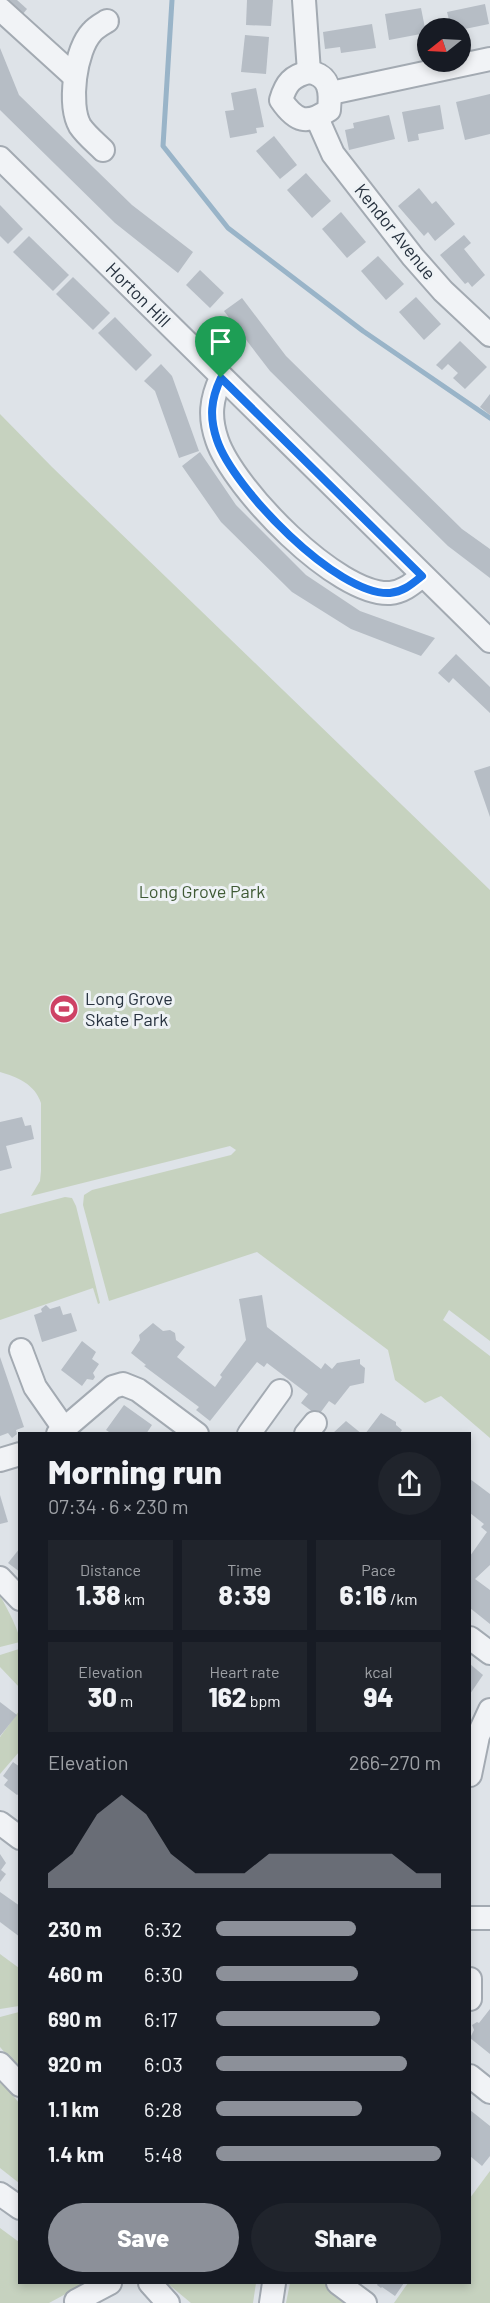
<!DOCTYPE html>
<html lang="en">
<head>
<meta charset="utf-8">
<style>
  body { margin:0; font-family:Barlow,sans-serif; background:#20242c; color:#f1f3f6; height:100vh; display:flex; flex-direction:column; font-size:22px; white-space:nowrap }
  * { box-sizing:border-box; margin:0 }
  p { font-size:20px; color:#9ea1a6 }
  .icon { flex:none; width:33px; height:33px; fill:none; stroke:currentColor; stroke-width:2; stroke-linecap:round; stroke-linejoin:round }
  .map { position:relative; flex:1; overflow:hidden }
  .sheet { position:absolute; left:18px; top:1432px; width:453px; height:852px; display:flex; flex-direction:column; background:#171b24; border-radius:0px; box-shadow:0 3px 9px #0003 }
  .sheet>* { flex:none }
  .needle { width:39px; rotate:252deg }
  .fabs { position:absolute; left:417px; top:18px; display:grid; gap:12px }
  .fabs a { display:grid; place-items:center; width:54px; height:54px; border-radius:50%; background:#171b24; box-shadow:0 3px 9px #0003; font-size:30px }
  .pin { position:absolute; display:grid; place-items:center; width:51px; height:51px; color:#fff; margin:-62px -26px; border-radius:50% 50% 50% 0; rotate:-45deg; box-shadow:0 0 6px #0007 }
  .pin .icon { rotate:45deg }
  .round { display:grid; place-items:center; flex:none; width:63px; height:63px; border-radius:32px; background:#20242c }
  .headline { display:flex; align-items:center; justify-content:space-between; height:102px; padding:0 30px }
  h1 { font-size:33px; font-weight:800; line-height:45px }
  .metrics { display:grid; grid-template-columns:repeat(3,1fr); gap:9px; height:102px; padding:6px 30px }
  .metrics div { display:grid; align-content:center; border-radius:0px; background:#20242c; text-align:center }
  .metrics b { font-size:26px; font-weight:800 }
  .metrics small { font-size:16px; font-weight:400 }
  .metrics p { font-size:16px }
  .chart { height:168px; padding:12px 30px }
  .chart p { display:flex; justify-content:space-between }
  .chart svg { width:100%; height:108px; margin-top:6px; fill:#8c9099; opacity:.7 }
  .primary-button { display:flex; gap:12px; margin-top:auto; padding:12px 30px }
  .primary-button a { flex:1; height:69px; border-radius:36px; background:#8c9099; color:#fff; font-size:24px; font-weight:800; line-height:69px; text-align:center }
  .primary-button a+a { background:#20242c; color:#f1f3f6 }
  ul { padding:0 30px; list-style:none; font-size:20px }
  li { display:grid; grid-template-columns:96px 72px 1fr; align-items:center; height:45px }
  li i { height:15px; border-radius:8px; background:#8c9099 }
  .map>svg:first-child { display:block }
  .green { fill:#c6d2bf }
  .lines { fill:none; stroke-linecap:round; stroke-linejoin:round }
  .stream { stroke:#99b4c8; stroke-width:5 }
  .building { fill:#b6bdc5 }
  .minor-casing { stroke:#a3aab2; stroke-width:26 }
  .minor { stroke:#f1f3f6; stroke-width:22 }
  .route-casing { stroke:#fff; stroke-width:12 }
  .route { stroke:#1a73e8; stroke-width:8 }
  .labels { text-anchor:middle; stroke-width:6; stroke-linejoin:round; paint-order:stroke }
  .street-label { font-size:18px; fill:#27323f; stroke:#eef2f5 }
  .park-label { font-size:18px; fill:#3f5a35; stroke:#eef2f5 }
  .poi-label { font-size:18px; fill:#27323f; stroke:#eef2f5; text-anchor:start }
</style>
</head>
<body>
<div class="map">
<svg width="490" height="2303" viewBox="0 0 490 2303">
  <rect width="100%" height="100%" fill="#dee3e8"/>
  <g class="green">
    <path d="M0 414 52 467 490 890V1341L449 1310 443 1320 490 1356V1438L441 1396 425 1403 395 1380 388 1350 257 1252 109 1301 83 1205 84 1195 92 1190 231 1155 236 1150 230 1146 31 1196 40 1181 41 1171V1103C35 1084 17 1077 0 1072Z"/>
    <polygon points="65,1197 72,1198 76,1206 100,1303 98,1304 93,1288 0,1320 0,1214"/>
    <path d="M0 1596C5 1604 20 1632 20 1642L0 1647Z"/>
    <polygon points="19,1649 19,1687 0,1667 0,1655"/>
    <polygon points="19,1711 19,1752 0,1774 0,1737"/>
    <polygon points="0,1954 19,1968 19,2006 0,2009"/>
    <polygon points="19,2012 19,2069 0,2047 0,2017"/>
    <polygon points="0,2079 19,2103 19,2183 0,2168"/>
    <polygon points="490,2171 490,2303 394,2303 408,2283 470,2283 470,2198"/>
    <polygon points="0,2228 19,2242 20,2283 86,2283 49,2303 0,2303"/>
    <polygon points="167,2283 256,2283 253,2303 191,2303"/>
    <polygon points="290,2283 325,2283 352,2303 286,2303"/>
  </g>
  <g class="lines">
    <polyline class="stream" points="172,0 163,146 228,228 363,331 490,418"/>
  </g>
  <g class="building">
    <polygon points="5,0 17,0 27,9 22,15"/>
    <polygon points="247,0 273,0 271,26 246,25"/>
    <polygon points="485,4 489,24 460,30 451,28 447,12"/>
    <polygon points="421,8 426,33 389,40 385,14"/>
    <polygon points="372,24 376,48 341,53 340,47 325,49 323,32"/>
    <polygon points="245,35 269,37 266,74 241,72"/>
    <polygon points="0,48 19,95 132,205 193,252 178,273 115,223 0,110"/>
    <polygon points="256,88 264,127 256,128 257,133 230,138 225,111 234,110 231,93"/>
    <polygon points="490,94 490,134 465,140 456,102"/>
    <polygon points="440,105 444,129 418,134 419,140 408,142 402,112"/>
    <polygon points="389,115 395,139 349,150 345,130 354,128 353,123"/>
    <polygon points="274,136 297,165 280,179 256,151"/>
    <polygon points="306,173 331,201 312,218 287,190"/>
    <polygon points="419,188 432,204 436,201 455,224 435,241 428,232 424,236 398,206"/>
    <polygon points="0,205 23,229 8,244 0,236"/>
    <polygon points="341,212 366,242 347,258 322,229"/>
    <polygon points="464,235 471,243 464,249 485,275 472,287 468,282 465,284 440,255"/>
    <polygon points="29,236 69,275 53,291 13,252"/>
    <polygon points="378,256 404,284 386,300 361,271"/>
    <polygon points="200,270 224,293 210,308 186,285"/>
    <polygon points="73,277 110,313 93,330 56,294"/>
    <polygon points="416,297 441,324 424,340 399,312"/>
    <polygon points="242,298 286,356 462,529 490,549 490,578 448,546 270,371 224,311"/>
    <polygon points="115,317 152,355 136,371 98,333"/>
    <polygon points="460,341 487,367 465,389 453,378 458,373 448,364 442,370 436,365"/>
    <polygon points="161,364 172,376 199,451 179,458 155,391 144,381"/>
    <polygon points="490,394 490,415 480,407"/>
    <polygon points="200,452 236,505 306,575 360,611 435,638 421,656 351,629 292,592 221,522 182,466"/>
    <polygon points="456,654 490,687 490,713 453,678 449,683 438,673"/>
    <polygon points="490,766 490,817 474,771"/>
    <polygon points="22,1117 25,1126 31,1125 34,1139 6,1146 12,1168 0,1171 0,1122"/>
    <polygon points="262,1295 267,1327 321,1369 325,1363 332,1369 337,1363 360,1359 360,1364 365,1368 364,1383 350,1386 335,1405 329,1401 318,1416 301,1403 308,1394 267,1363 264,1367 257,1362 210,1421 196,1410 199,1407 144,1366 146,1365 131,1353 140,1340 139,1335 153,1323 163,1331 170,1330 175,1333 176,1340 185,1347 177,1357 215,1387 222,1377 220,1375 246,1340 239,1299"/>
    <polygon points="46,1305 50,1309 60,1306 63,1315 71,1313 77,1331 42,1342 34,1315 42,1312 41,1309"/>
    <polygon points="82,1341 96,1352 92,1359 99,1364 93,1373 95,1377 93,1380 87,1379 82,1386 61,1370"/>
    <polygon points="0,1357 24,1427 16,1430 17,1434 12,1438 8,1433 0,1436"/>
    <polygon points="124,1405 152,1425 146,1434 107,1434 109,1432 106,1430"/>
    <polygon points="381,1413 396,1422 396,1425 402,1430 399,1434 365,1434"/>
    <polygon points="346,1421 362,1434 332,1434"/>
    <polygon points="470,1479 490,1494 490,1565 475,1579 490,1590 490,1624 470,1608 470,1556 487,1532 481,1527 484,1524 470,1513"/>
    <polygon points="0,1495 8,1522 0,1524"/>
    <polygon points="20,1548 20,1572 8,1563"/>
    <polygon points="470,1664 483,1675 470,1694"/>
    <polygon points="0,1702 17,1715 0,1736"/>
    <polygon points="13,1762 20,1767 20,1793 17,1795 4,1785 8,1780 3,1776"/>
    <polygon points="0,1854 6,1863 1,1870 6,1874 0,1882"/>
    <polygon points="0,1892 20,1906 20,1937 0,1922"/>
    <polygon points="490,2009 490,2054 470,2038 474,2030 472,2025 477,2022 479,2023"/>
    <polygon points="470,2110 490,2126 490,2156 482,2166 470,2156"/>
    <polygon points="378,2283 404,2283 395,2296 382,2287 381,2288 377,2285"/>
  </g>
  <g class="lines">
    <g class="minor-casing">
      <g id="minor">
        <polyline points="304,0 309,72"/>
        <polyline points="0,9 75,77"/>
        <path d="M309 72C330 75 331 92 329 110 307 125 296 122 281 100 286 83 292 76 309 72Z"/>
        <polyline points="331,93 490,59"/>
        <polyline points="317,118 333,154 413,257 443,291 490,335"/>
        <path d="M103 150C96 143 86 135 80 126 68 105 75 50 92 32 96 27 102 24 107 21"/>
        <polyline points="0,158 490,641"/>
        <path d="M221 378C211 399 209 417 217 440 233 488 337 596 390 593 403 592 412 584 422 576"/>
        <polyline points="21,1350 35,1387 65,1430"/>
        <polyline points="58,1434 113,1387 123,1384 138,1390 197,1434"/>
        <polyline points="249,1434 280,1391"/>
        <polyline points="306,1434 315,1423"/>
        <polyline points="0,1460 20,1454"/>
        <polyline points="0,1578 20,1599"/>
        <polyline points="470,1638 490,1653"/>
        <polyline points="470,1775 478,1736 490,1710"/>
        <polyline points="0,1823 20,1838"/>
        <polyline points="470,1918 490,1918"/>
        <polyline points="470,1979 470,1999"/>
        <polyline points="0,2064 20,2085"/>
        <polyline points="470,2076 490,2092"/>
        <polyline points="0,2194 20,2208"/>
        <polyline points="150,2283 168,2303"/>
        <polyline points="338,2283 365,2303"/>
        <polyline points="77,2303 76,2301 110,2283"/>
        <polyline points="271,2303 274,2283"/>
      </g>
    </g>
    <use href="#minor" class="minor"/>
  </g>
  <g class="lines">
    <g class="route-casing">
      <path id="route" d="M221 378 422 576C412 584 403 592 390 593 337 596 233 488 217 440 209 417 211 399 221 378Z"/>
    </g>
    <use href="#route" class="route"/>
  </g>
  <defs>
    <g id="stadium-disc" transform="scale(1.5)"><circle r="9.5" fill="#ce4265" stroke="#eef2f5"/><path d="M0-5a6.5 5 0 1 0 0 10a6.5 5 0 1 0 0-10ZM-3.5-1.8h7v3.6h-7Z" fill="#fff"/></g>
  </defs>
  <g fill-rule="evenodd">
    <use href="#stadium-disc" x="64" y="1009"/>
  </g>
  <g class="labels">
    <g class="street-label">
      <text transform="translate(395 232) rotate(51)" y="6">Kendor Avenue</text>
      <text transform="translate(138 295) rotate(45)" y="6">Horton Hill</text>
    </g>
    <g class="park-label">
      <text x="202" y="898">Long Grove Park</text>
    </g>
    <g class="poi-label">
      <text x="85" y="1005">Long Grove<tspan x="85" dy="21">Skate Park</tspan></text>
    </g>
  </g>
</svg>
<div class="fabs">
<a><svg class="needle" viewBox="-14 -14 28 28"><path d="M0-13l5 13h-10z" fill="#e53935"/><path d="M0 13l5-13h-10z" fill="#9ea1a6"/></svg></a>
</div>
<div class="pin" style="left:221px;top:378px;background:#1e9e55"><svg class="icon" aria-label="arrive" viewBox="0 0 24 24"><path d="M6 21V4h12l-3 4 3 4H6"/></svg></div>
<section class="sheet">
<div class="headline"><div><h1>Morning run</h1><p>07:34 · 6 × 230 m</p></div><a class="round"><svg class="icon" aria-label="share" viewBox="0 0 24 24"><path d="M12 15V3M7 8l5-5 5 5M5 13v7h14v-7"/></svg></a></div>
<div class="metrics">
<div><p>Distance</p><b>1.38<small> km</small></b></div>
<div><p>Time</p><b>8:39</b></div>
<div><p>Pace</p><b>6:16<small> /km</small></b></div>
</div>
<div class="metrics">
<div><p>Elevation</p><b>30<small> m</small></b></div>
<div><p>Heart rate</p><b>162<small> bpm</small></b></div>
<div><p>kcal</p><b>94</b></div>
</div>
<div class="chart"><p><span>Elevation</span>266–270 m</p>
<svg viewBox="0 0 160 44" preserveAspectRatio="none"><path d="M0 44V38L10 30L20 14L30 6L40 14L50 30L60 38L70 38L80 38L90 30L100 30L110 30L120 30L130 30L140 30L150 38L160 38V44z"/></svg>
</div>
<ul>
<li><b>230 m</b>6:32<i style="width:62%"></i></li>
<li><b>460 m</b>6:30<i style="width:63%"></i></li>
<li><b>690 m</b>6:17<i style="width:73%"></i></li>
<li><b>920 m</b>6:03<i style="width:85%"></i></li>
<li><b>1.1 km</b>6:28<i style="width:65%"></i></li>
<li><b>1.4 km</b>5:48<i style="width:100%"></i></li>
</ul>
<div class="primary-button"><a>Save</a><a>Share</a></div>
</section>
</div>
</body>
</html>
